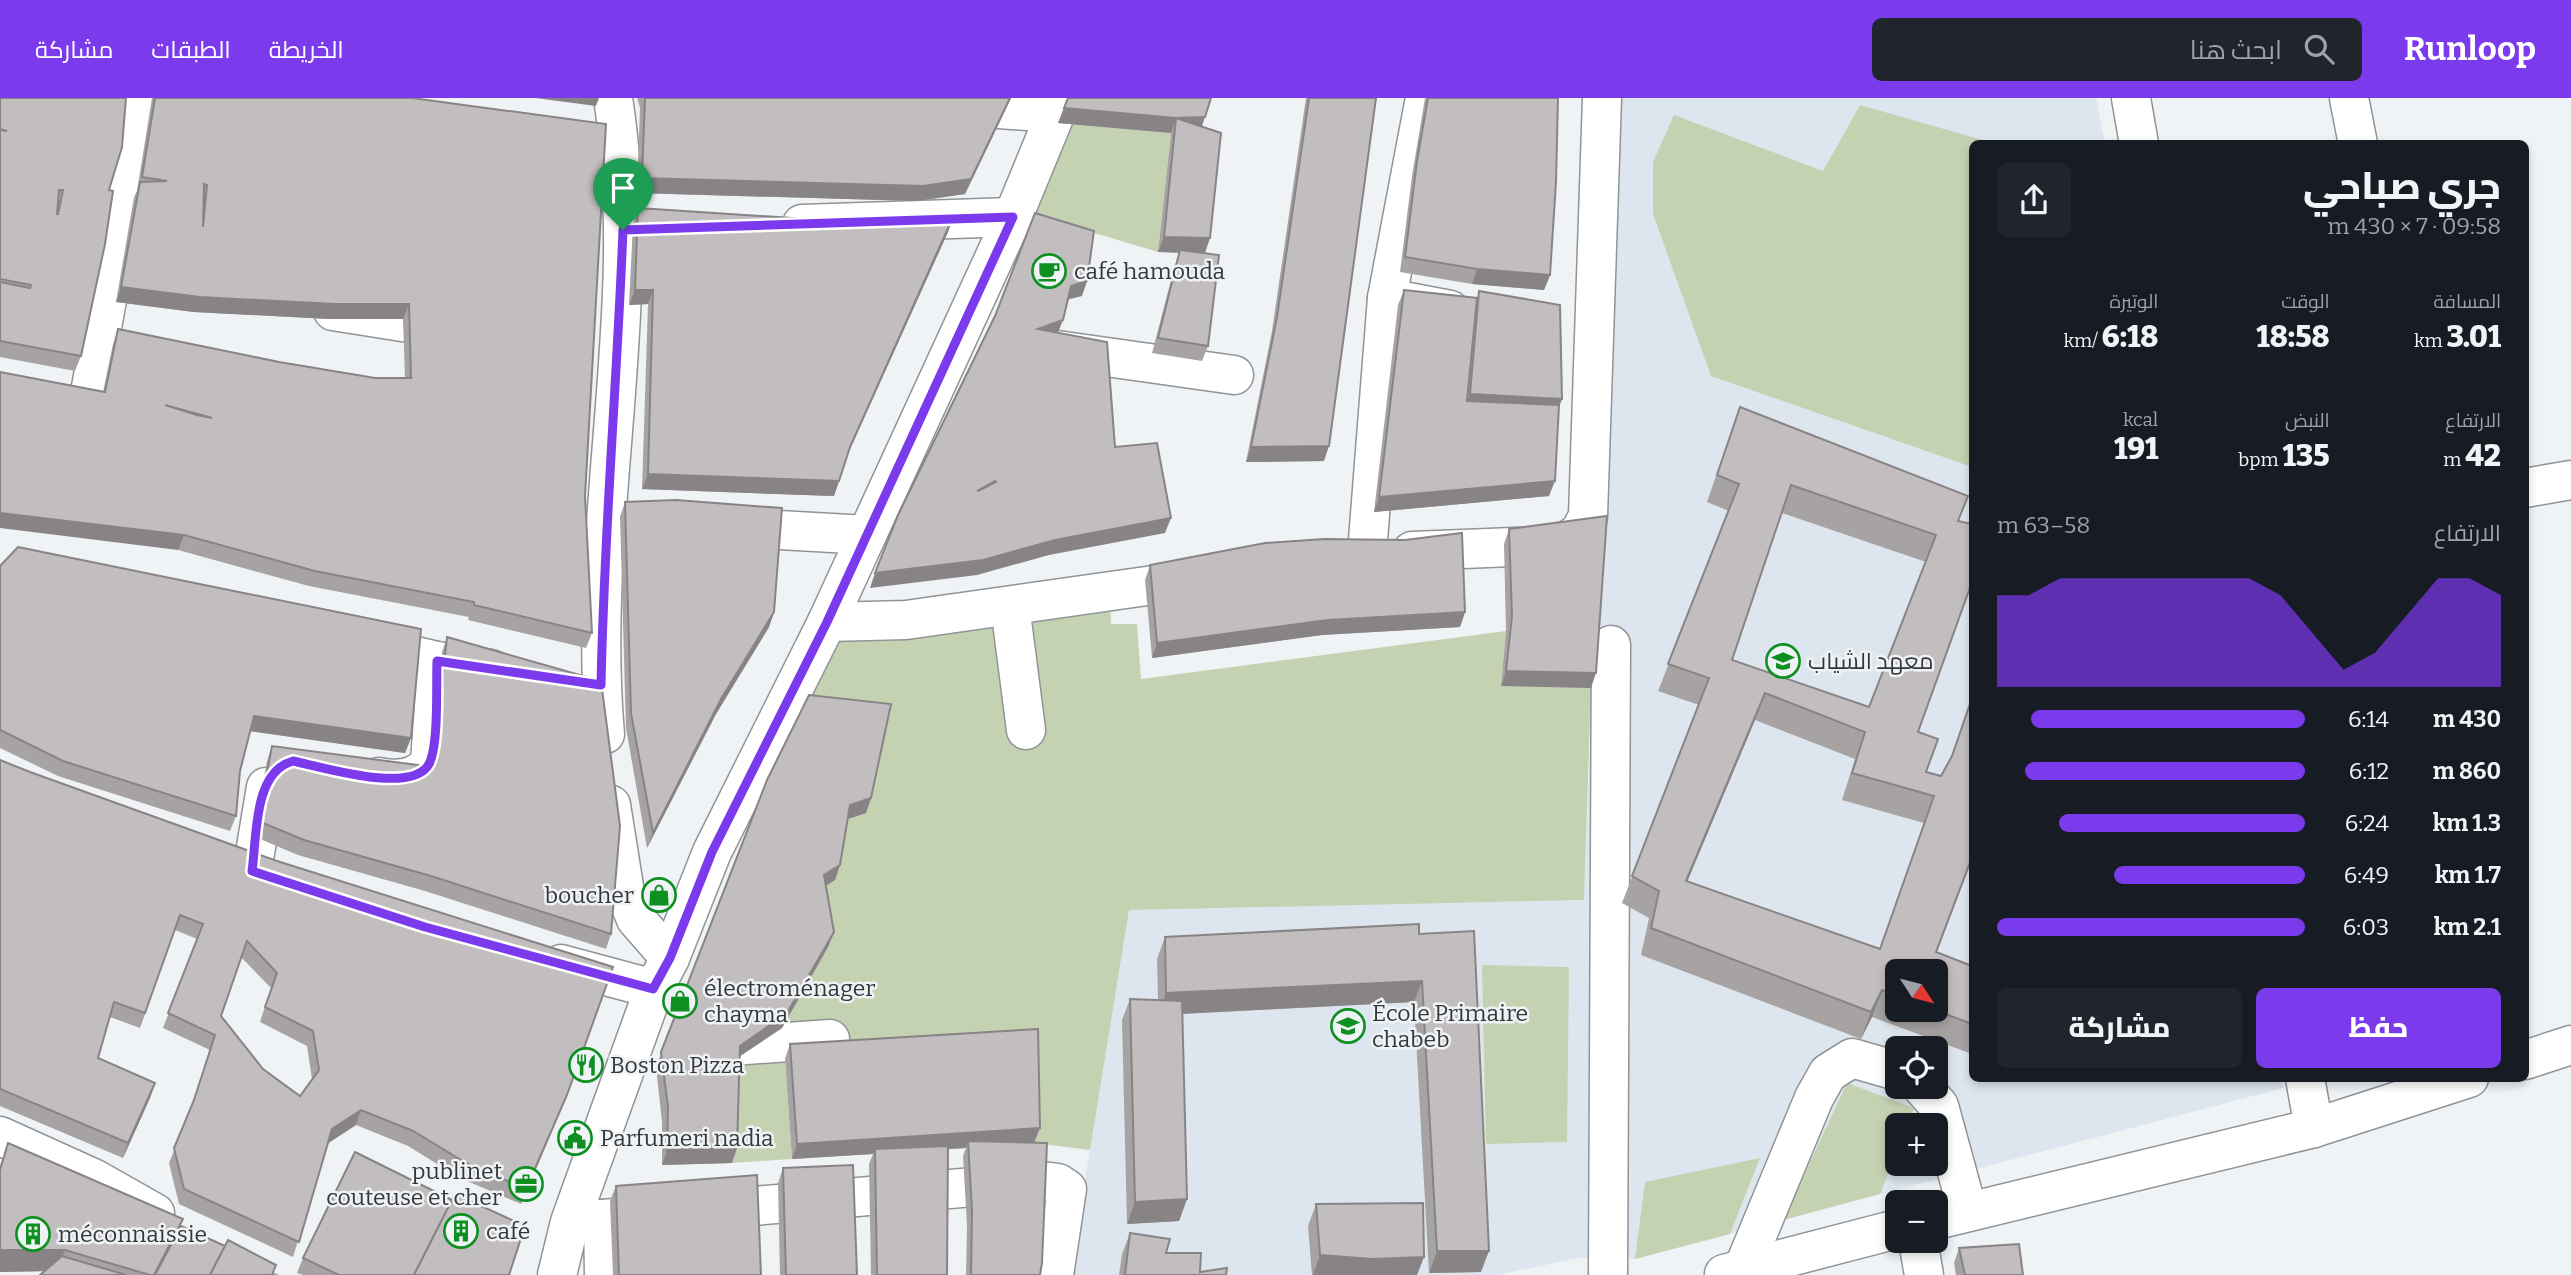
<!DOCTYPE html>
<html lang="ar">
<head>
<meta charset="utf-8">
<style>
  body { margin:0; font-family:Bitter,Cairo,serif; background:#20242c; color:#f1f3f6; direction:rtl; height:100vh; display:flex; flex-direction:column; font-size:26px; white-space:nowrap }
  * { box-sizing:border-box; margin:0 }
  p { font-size:23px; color:#9ea1a6 }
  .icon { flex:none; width:38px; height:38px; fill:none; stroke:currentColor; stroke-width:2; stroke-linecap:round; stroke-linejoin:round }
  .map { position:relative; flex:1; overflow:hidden; direction:ltr }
  .drawer { position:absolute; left:1969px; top:42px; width:560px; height:942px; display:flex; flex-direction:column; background:#171b24; border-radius:10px; box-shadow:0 4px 10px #0003; direction:rtl }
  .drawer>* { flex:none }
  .needle { width:46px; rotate:126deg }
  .fabs { position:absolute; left:1885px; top:861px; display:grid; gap:14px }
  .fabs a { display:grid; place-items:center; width:63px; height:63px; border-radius:10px; background:#171b24; box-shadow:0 4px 10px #0003; font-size:35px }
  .pin { position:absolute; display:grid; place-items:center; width:60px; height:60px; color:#fff; margin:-72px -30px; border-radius:50% 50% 50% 0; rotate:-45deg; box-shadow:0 0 7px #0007 }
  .pin .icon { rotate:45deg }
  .round { display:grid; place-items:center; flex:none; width:74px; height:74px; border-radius:10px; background:#20242c }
  .headline { display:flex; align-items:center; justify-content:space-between; height:119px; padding:0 28px }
  h1 { font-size:38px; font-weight:800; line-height:52px }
  .stats { display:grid; grid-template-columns:repeat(3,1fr); gap:10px; height:119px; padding:7px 28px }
  .stats div { display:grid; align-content:center }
  .stats b { font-size:30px; font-weight:800 }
  .stats small { font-size:19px; font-weight:400 }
  .stats p { font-size:19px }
  .chart { height:196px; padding:14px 28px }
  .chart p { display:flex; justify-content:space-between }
  .chart svg { width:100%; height:126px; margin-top:7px; fill:#7c3aed; opacity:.7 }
  .button { display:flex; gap:14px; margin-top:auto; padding:14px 28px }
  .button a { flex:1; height:80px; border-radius:10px; background:#7c3aed; color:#fff; font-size:28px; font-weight:800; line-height:80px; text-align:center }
  .button a+a { background:#20242c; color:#f1f3f6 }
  ul { padding:0 28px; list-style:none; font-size:23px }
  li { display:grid; grid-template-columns:112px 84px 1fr; align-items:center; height:52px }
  li i { height:18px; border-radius:9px; background:#7c3aed }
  header { display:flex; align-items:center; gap:42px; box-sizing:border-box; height:98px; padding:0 35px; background:#7c3aed; color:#fff }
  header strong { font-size:33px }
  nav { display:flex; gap:38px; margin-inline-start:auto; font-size:24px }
  .search { width:490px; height:63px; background:#20242c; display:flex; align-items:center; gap:18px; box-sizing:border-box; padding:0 24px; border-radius:10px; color:#9ea1a6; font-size:26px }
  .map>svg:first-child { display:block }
  .built { fill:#dde6ee; fill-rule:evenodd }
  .green { fill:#c5d2b2 }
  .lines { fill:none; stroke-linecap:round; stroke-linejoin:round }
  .minor-casing { stroke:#909497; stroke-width:41 }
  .minor { stroke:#fff; stroke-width:38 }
  .wall { fill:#a7a3a3; fill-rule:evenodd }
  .shaded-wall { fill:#888485 }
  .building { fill:#c2bdbe; stroke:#888485; stroke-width:2; fill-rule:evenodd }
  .route-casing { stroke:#fff; stroke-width:14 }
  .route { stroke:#7c3aed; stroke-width:9 }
  .labels { text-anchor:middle; stroke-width:5; stroke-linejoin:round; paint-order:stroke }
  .poi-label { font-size:23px; fill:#363738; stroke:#eff3f6; text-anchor:start }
</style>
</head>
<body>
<header>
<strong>Runloop</strong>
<div class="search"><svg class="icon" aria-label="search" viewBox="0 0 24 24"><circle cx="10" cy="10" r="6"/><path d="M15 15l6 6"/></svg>ابحث هنا</div>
<nav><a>الخريطة</a><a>الطبقات</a><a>مشاركة</a></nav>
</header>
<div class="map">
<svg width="2571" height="1177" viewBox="0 0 2571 1177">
  <rect width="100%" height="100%" fill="#eff3f6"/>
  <path class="built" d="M1614 0H2096L2105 45 1972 46V980H2281L2283 990 1635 1161 1578 1160 1498 1177H1070L1128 811 1584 802ZM1897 873H1936V912H1897ZM1897 950H1936V989H1897ZM1897 1027H1936V1066H1897Z"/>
  <g class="green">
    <polygon points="1860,7 1993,45 1972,46 1972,369 1711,278 1653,116 1653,64 1674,17 1823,73"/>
    <polygon points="1058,25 1171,35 1158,154 1031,116"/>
    <polygon points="1110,496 1111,526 1137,526 1141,581 1506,533 1501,588 1591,590 1584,802 1129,812 1090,1052 1034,1045 785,962 792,1061 732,1065 734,962 804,612 841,536"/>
    <polygon points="1482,867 1569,869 1567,1044 1486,1046"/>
    <polygon points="1847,985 1914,1010 1907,1027 1897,1027 1897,1054 1880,1096 1783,1122"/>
    <polygon points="1760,1060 1730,1136 1635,1161 1645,1084"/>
  </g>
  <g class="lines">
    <g class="minor-casing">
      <g id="minor">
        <polyline points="961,0 971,9 1055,15"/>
        <polyline points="2131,0 2139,46"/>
        <polyline points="2349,0 2358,46"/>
        <polyline points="802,126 1013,119"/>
        <polyline points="1387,200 1425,0"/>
        <polyline points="333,213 453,232"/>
        <polyline points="1057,252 1234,277"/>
        <polyline points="83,333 144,0"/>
        <polyline points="2525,390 2571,382"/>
        <polyline points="729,429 867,437"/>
        <polyline points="1412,453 1561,447 1580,434 1588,418 1602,0"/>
        <polyline points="1367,455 1387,200 1450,212"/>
        <polyline points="1010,508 1026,632"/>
        <polyline points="827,524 906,522 1196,481"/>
        <polyline points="368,547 437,563 491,571"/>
        <path d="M605 636C586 424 646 211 613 0"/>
        <path d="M379 679C398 683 418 681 430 664L437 563"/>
        <polyline points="611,707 625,795 636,821 670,860"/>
        <polyline points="252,773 266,689"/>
        <polyline points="561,866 654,891"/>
        <polyline points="705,950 830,941"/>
        <polyline points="2525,962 2571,947"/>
        <polyline points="2305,980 2314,1030"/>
        <polyline points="1922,989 1939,1008 1968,1114"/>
        <polyline points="0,1038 95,1081 155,1115"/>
        <polyline points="603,1121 1043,1083 1058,1085 1067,1091 1054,1177"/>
        <polyline points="1936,1122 2314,1030 2469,980"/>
        <polyline points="577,1123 603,1121 604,1177"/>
        <polyline points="1918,1143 1924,1177"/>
        <polyline points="1743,1171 1814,1000 1828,975 1852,960 1897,973"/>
        <polyline points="1724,1176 1897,1131"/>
        <polyline points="557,1177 570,1124 654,891 670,860 712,754 827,524 1013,119 1062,0"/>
        <polyline points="1608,1177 1611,547"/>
      </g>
    </g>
    <use href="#minor" class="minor"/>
  </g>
  <g class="wall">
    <polygon points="0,0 126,0 109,92 81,258 75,273 0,259"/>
    <polygon points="152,0 412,0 585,398 592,535 586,550 468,522 469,519 309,488 178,452 103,294 113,246 118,231 279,264 375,280 405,280 403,221 329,221 194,214 116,204 134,99 137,93"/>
    <polygon points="637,0 1011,0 965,96 917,103 637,95 640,10"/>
    <polygon points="1211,0 1201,29 1205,155 1198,155 1208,248 1202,263 1152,255 1175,167 1179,155 1158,154 1171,35 1058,25 1064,10"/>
    <polygon points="1306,0 1376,0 1324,363 1246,364 1272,233"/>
    <polygon points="1425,0 1558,0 1550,177 1544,192 1472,186 1400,174 1412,78"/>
    <polygon points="638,110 870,125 953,119 948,134 847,358 834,398 642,391 648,206 629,207 633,125"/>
    <polygon points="1404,192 1477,200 1479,193 1562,301 1559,307 1549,398 1374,414 1398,207"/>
    <path d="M1740 309 1959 423 1918 634 1926 674 1941 678 1951 660 1972 599V769L1970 767 1937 854 1972 868V956L1872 919 1861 941 1641 857 1649 820 1622 805 1699 607 1658 593 1729 413 1707 404ZM1782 415 1926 464 1869 609 1732 562ZM1755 622 1855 661 1842 702 1924 725 1880 851 1687 784ZM1897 873 1936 912H1897Z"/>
    <polygon points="625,404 774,514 769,529 716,616 647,750 626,630 620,419"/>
    <polygon points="1509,431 1591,590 1501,588 1506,533 1504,446"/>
    <polygon points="1150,467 1465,514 1460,529 1322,537 1152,560 1145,482"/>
    <polygon points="0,468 411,640 405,655 250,633 240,673 236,718 230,733 58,678 0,650"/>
    <polygon points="447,539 611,836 606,851 425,793 298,757 253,738 267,663 272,648 429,669 442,554"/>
    <path d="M0 662 30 674 277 763 613 869 561 1012 521 1106 460 1080 408 1048 356 1027 328 1045 293 1159 179 1106 169 1065 192 1008 210 952 163 930 197 841 175 832 140 930 110 919 98 960 155 985 150 1000 123 1060 0 1008ZM241 859 271 890 260 924 307 948 312 981 300 998 263 971 221 918Z"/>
    <polygon points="767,682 871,700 866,715 848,721 840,767 835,782 826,788 834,834 828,849 782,930 739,959 732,1065 662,1067 662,1024 656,969"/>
    <polygon points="1419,836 1481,1174 1429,1175 1414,904 1182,916 1187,1101 1179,1123 1127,1126 1122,922 1130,901 1158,902 1157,861 1165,839"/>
    <polygon points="790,946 1034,1045 1040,1177 966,1177 967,1128 963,1058 966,1050 948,1051 947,1177 871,1177 869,1066 873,1056 792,1061 785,961"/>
    <polygon points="8,1045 180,1128 279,1177 40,1177 44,1173 0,1174 0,1068"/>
    <polygon points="783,1070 857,1177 780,1177 778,1085"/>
    <polygon points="616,1088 761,1177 613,1177 610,1103"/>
    <polygon points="1316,1106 1417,1177 1312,1177 1308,1128"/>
    <polygon points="1130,1135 1200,1174 1226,1177 1119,1177 1122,1156"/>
    <polygon points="1959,1150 2023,1177 1956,1177 1954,1165"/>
    <polygon points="303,1160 509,1177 303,1177 297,1175"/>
  </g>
  <g class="shaded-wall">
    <polygon points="535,0 599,0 596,8"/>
    <polygon points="1011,0 965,96 917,103 637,95 642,80"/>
    <polygon points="1064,10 1205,19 1200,34 1176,20 1171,35 1058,25"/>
    <polygon points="953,119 948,134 844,364 850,349"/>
    <polygon points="1164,139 1210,140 1205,155 1158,154"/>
    <polygon points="1477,171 1550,177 1544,192 1472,186"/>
    <polygon points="1087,183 1082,198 1066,202 1071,188"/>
    <polygon points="121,189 409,206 403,221 329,221 194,214 116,204"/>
    <polygon points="635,192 653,192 648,206 629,207"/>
    <polygon points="1063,222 1057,237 1038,231"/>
    <polygon points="1470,296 1562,301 1554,322 1462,318"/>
    <polygon points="1329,348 1324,363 1246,364 1251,349"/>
    <polygon points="648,376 839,383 834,398 642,391"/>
    <polygon points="1555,383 1549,398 1374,414 1379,399"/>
    <polygon points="0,415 184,437 178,452 0,430"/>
    <polygon points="1171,420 1165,435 1049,457 977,477 870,490 875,475"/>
    <polygon points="774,514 769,529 716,616 647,750 653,735 721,601"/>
    <polygon points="1465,514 1460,529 1322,537 1152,560 1157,545 1328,522"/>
    <polygon points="1506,573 1596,575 1591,590 1501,588"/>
    <polygon points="1765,595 1755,622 1676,810 1686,783"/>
    <polygon points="254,618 411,640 405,655 248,633"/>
    <polygon points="871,700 866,715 845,722 850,707"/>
    <polygon points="840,767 835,782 818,792 824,777"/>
    <polygon points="834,834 828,849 782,930 734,962 740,948"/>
    <polygon points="1422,883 1414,904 1158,917 1166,895"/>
    <polygon points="1882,892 1872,919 1861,941 1871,914"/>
    <polygon points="155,985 150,1000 123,1060 128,1045"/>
    <polygon points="567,997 561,1012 521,1106 526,1091"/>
    <polygon points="361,1012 356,1027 327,1046 332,1031"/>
    <polygon points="1040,1030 1034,1045 968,1043 966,1050 875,1055 875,1051 873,1056 792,1061 797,1046"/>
    <polygon points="737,1050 732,1065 662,1067 667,1052"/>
    <polygon points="1187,1101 1179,1123 1127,1126 1135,1104"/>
    <polygon points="0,1152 65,1152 57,1173 0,1174"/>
    <polygon points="1437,1153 1489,1153 1481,1174 1429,1175"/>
    <polygon points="1320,1157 1424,1159 1417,1177 1313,1177"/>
  </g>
  <g class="building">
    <path d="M0 0H126L122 49 109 92 113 93 105 146 81 258 0 243V184L30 190 31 187 0 181V32L7 33 0 31ZM59 92H63L58 116H57Z"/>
    <path d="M155 0H412L606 26 585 398 592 535 474 507V504L315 473 184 437 0 415V274L105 294 118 231 279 264 375 280H411L409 206H335L200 199 121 189 140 84 167 83 142 79ZM204 86 207 87 203 129ZM165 307 212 320 197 317Z"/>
    <polygon points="645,0 1010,0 971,81 923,88 642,80"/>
    <polygon points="1068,0 1211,0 1205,19 1176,20 1064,10"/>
    <polygon points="1309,0 1376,0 1329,348 1251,349 1277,219"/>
    <polygon points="1428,0 1558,0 1556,84 1550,177 1477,171 1405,159 1417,63"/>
    <polygon points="1176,20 1221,35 1210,140 1164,139"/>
    <polygon points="638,110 870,125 953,119 850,349 839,383 648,376 653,192 635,192"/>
    <path d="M1035 115 1094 133 1087 183 1071 188 1063 222 1038 231 1107 244 1115 349 1157 345 1171 420 1055 442 983 462 875 475 898 417 995 218ZM995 383 996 384 982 391 977 393Z"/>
    <polygon points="1180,152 1219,157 1208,248 1158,240"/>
    <polygon points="1404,192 1477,200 1467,303 1559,307 1555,383 1379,399"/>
    <polygon points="1479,193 1560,207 1562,301 1470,296"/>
    <path d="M1740 309 1968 398 1958 423 1972 426V484L1918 634 1938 641 1926 674 1941 678 1952 658 1972 600V759L1936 854 1972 868V926L1935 912 1936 873H1897V898L1882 892 1871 914 1651 830 1659 793 1632 778 1709 580 1668 566 1739 386 1717 377ZM1791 387 1936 437 1869 609 1732 562ZM1765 595 1865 634 1852 675 1934 698 1880 851 1686 783Z"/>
    <polygon points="676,402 782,410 774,514 721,601 653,735 631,615 625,404"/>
    <polygon points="1607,418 1596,575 1506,573 1512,518 1509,431"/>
    <polygon points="1462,435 1465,514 1328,522 1157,545 1150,467 1265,445 1324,441 1405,442"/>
    <polygon points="18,449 421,531 411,640 254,618 240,673 236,718 63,663 0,632 0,468"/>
    <polygon points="447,539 601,583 620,728 611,836 431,778 304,742 258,723 272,648 433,669"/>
    <polygon points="809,597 891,606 871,700 850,707 840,767 824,777 834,834 787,915 740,948 737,1050 667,1052 668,1009 661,954 767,682"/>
    <path d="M0 662 30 674 277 763 613 869 567 997 526 1091 466 1065 413 1033 361 1012 332 1031 299 1144 184 1091 174 1050 194 1002 215 937 168 915 203 826 180 817 145 915 114 904 98 960 155 985 128 1045 0 991ZM247 843 277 875 265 909 313 933 319 972 300 998 263 971 221 918Z"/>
    <polygon points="1419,826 1419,836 1474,833 1489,1153 1437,1153 1422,883 1166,895 1165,839"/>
    <polygon points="1130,901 1182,903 1187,1101 1135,1104"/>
    <polygon points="1038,931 1040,1030 797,1046 790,946"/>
    <polygon points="968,1043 1047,1045 1042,1165 1040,1177 971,1177 972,1113"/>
    <polygon points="8,1045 183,1121 154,1177 150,1177 65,1152 0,1152 0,1072"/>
    <polygon points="948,1048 947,1177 877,1177 875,1051"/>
    <polygon points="355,1054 452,1102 414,1177 339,1177 303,1160"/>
    <polygon points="853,1067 857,1177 786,1177 783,1070"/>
    <polygon points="757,1077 761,1177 619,1177 616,1088"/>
    <polygon points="455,1096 525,1128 509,1177 414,1177"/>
    <polygon points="1423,1105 1424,1159 1373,1161 1320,1157 1316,1106"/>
    <polygon points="181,1128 225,1148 210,1177 155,1177"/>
    <polygon points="1130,1135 1170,1141 1166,1155 1201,1155 1200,1174 1227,1170 1226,1177 1125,1177"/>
    <polygon points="228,1142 276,1167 272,1177 210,1177"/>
    <polygon points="2019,1146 2023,1177 1965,1177 1959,1150"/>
    <polygon points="62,1158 126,1177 40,1177"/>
  </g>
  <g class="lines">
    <g class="route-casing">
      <path id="route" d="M1013 119 827 524 712 754 670 860 653 891 425 829 252 773C257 739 253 674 293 663 322 669 412 697 429 666 439 647 436 587 437 563L601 587C604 435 617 284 623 132Z"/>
    </g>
    <use href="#route" class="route"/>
  </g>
  <defs>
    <g id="cafe-ring" transform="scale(1.75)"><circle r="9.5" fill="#eff3f6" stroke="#0d9020" stroke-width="1.5"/><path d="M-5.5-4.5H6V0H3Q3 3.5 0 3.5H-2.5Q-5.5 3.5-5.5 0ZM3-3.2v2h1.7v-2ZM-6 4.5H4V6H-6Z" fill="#0d9020"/></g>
    <g id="school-ring" transform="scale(1.75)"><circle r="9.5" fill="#eff3f6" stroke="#0d9020" stroke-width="1.5"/><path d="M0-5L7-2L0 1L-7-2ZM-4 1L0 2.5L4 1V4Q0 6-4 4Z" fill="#0d9020"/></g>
    <g id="shop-ring" transform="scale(1.75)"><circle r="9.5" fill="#eff3f6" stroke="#0d9020" stroke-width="1.5"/><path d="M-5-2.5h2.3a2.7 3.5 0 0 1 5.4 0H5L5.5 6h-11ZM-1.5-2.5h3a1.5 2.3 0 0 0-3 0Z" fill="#0d9020"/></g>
    <g id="restaurant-ring" transform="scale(1.75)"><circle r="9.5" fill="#eff3f6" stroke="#0d9020" stroke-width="1.5"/><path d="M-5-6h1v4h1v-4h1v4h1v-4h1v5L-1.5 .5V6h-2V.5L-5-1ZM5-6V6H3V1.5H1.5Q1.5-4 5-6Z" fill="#0d9020"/></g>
    <g id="civic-ring" transform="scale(1.75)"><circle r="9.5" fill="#eff3f6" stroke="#0d9020" stroke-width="1.5"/><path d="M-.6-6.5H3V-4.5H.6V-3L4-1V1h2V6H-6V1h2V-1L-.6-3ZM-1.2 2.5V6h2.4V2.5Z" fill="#0d9020"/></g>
    <g id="office-ring" transform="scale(1.75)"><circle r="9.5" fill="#eff3f6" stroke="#0d9020" stroke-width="1.5"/><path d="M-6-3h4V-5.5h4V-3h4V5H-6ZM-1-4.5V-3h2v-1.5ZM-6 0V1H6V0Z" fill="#0d9020"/></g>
    <g id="building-ring" transform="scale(1.75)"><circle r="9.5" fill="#eff3f6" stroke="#0d9020" stroke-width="1.5"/><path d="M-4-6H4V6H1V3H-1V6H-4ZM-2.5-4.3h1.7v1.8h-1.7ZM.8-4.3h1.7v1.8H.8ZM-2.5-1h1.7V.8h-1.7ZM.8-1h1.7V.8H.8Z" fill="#0d9020"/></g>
  </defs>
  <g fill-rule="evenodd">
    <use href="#cafe-ring" x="1049" y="173"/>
    <use href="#school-ring" x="1783" y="563"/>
    <use href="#shop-ring" x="659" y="797"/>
    <use href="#shop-ring" x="680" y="903"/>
    <use href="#school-ring" x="1348" y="928"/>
    <use href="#restaurant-ring" x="586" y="967"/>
    <use href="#civic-ring" x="575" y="1040"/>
    <use href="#office-ring" x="526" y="1086"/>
    <use href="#building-ring" x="461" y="1133"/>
    <use href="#building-ring" x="33" y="1136"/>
  </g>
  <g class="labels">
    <g class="poi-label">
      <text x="1074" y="181">café hamouda</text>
      <text x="1808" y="571">معهد الشياب</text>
      <text x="634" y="805" text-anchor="end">boucher</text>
      <text x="704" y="898">électroménager<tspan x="704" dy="26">chayma</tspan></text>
      <text x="1372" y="923">École Primaire<tspan x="1372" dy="26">chabeb</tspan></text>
      <text x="610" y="975">Boston Pizza</text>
      <text x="600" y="1048">Parfumeri nadia</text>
      <text x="502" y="1081" text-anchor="end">publinet<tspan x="502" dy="26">couteuse et cher</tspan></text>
      <text x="486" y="1141">café</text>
      <text x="58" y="1144">méconnaissie</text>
    </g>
  </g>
</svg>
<div class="fabs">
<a><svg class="needle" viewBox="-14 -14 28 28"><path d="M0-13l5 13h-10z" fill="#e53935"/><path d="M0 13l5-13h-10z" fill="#9ea1a6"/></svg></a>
<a><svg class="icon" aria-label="locate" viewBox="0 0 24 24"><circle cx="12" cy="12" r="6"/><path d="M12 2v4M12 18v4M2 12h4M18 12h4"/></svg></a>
<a>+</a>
<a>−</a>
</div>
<div class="pin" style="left:623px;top:132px;background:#1e9e55"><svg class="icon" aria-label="arrive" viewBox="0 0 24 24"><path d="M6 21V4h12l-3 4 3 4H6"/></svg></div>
<section class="drawer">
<div class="headline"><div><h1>جري صباحي</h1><p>09:58 · 7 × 430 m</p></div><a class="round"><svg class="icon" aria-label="share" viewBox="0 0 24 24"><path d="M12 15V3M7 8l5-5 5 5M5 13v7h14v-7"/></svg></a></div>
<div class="stats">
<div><p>المسافة</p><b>3.01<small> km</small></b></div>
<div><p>الوقت</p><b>18:58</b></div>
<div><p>الوتيرة</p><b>6:18<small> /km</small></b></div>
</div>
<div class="stats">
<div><p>الارتفاع</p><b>42<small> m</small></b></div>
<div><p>النبض</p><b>135<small> bpm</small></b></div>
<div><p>kcal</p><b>191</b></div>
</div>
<div class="chart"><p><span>الارتفاع</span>58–63 m</p>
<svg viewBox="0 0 160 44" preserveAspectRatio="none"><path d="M0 44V12L10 12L20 6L30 6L40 6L50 6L60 6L70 6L80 6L90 12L100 25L110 38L120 32L130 19L140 6L150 6L160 12V44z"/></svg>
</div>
<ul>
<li><b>430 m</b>6:14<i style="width:89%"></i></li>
<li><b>860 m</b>6:12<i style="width:91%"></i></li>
<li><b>1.3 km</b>6:24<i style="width:80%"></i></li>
<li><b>1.7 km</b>6:49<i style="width:62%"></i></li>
<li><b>2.1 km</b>6:03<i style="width:100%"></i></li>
</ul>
<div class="button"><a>حفظ</a><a>مشاركة</a></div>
</section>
</div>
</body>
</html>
